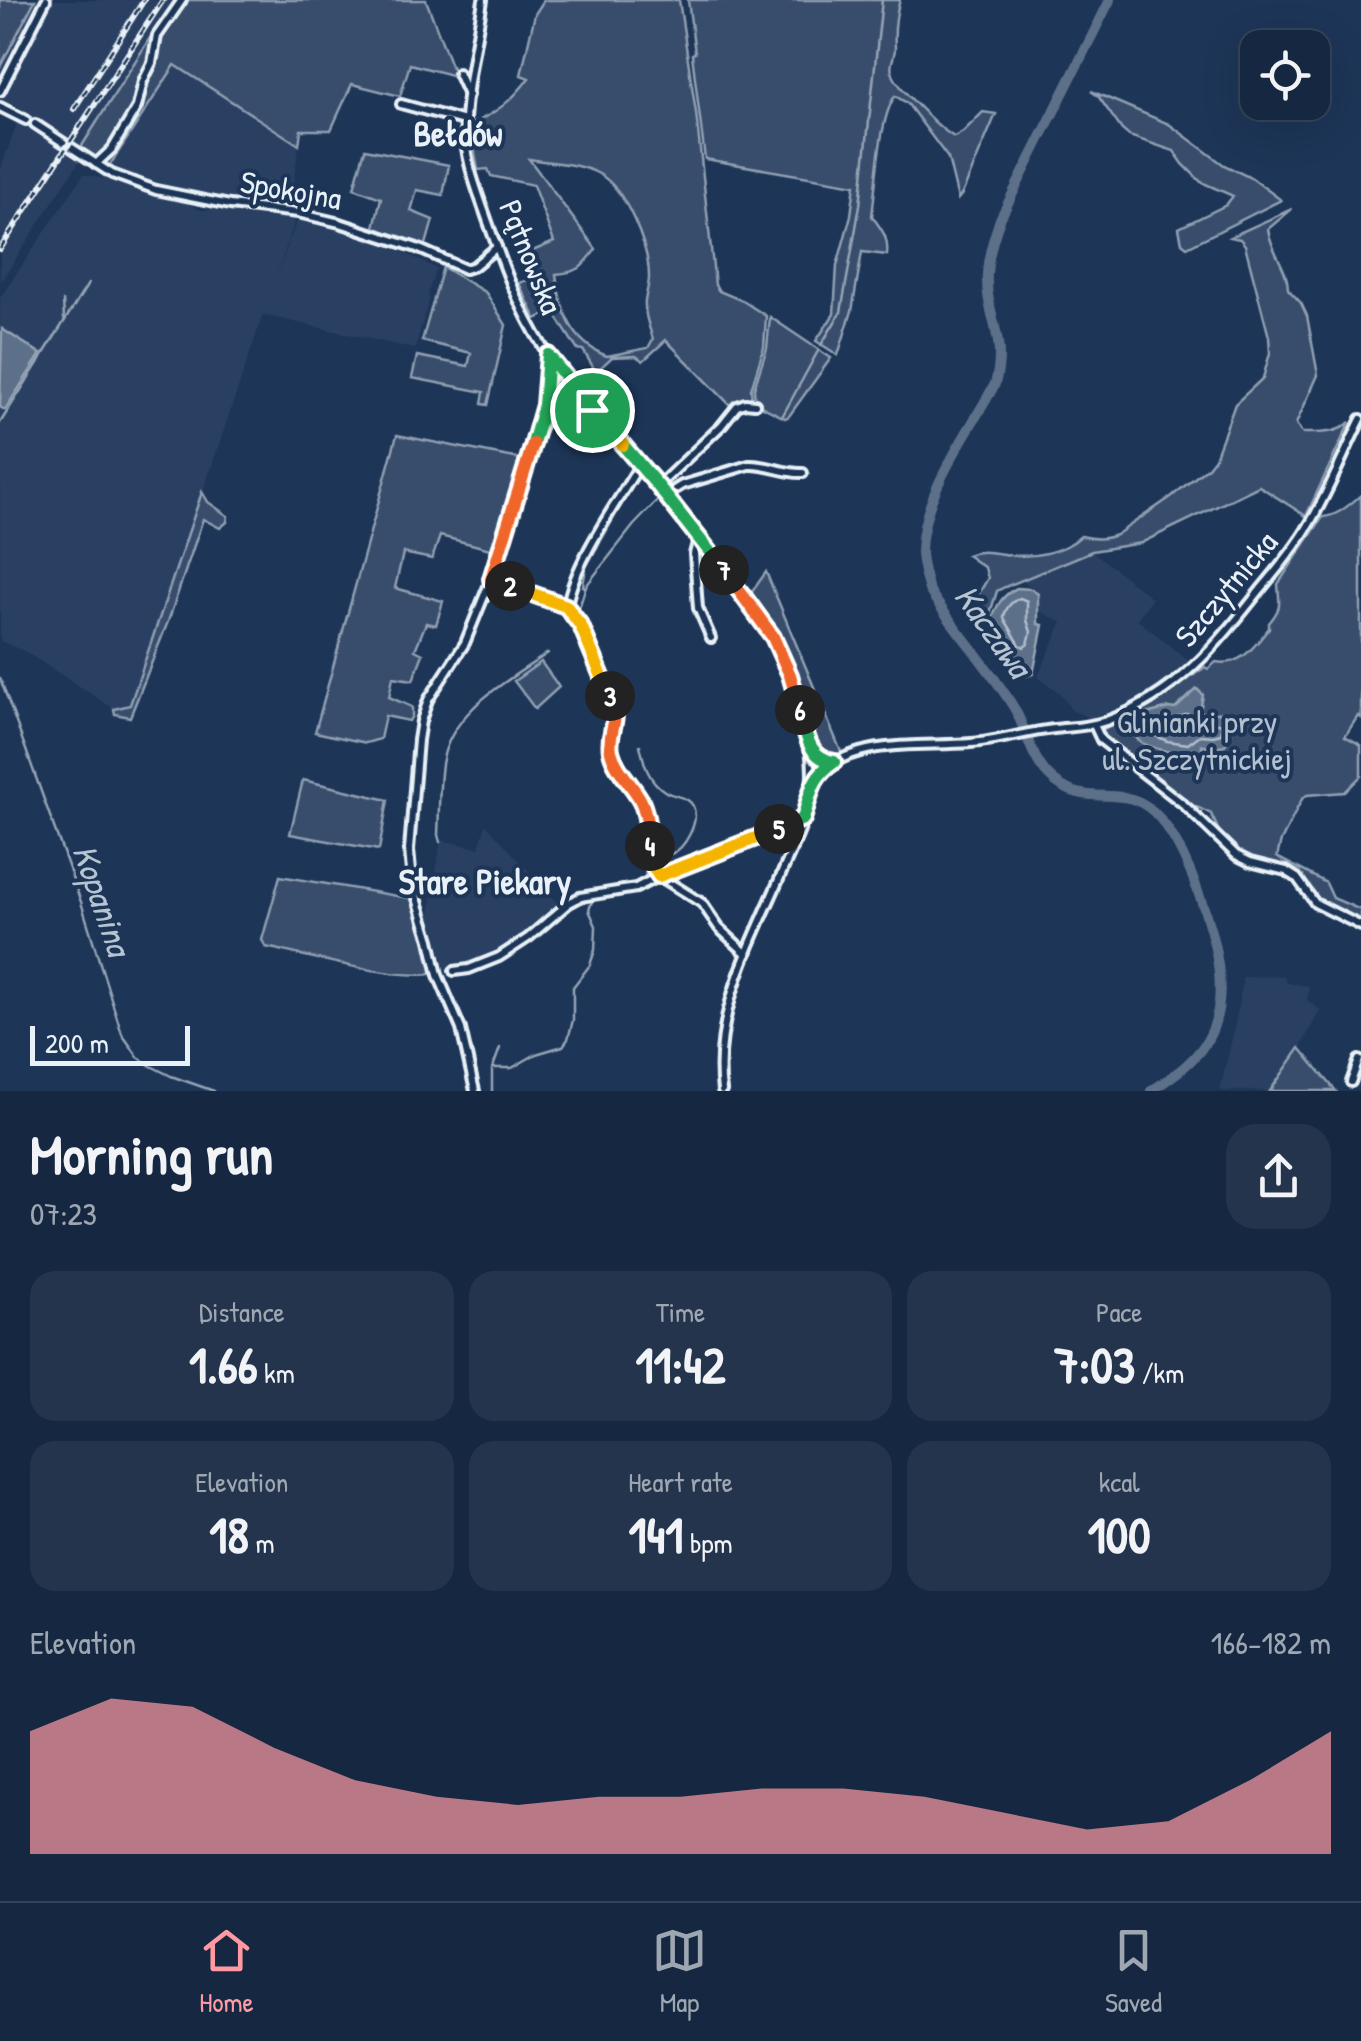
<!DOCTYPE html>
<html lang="en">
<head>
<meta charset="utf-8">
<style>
  body { margin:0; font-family:"Patrick Hand",sans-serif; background:#23344c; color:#f1f3f6; height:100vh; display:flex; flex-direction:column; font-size:38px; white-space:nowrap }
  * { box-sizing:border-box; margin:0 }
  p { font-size:32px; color:#9ea6b1 }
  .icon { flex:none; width:55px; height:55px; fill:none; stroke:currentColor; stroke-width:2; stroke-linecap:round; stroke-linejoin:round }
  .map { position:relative; height:1091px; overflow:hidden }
  .drawer { display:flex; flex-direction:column; background:#162841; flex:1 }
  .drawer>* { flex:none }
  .fabs { position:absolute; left:1240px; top:30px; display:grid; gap:20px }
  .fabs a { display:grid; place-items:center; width:90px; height:90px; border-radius:20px; background:#162841; box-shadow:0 10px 40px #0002,0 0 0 2px #35445a; font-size:50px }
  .scale { position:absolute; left:30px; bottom:25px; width:160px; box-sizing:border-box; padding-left:10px; border:5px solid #e8f1f8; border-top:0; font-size:28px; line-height:35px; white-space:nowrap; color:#e8f1f8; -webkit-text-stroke:8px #1d3557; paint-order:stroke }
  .pin { position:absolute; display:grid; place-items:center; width:85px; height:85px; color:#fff; margin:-42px; border:5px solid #fff; border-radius:50%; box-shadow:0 2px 10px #0007 }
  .km { position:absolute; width:50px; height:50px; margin:-25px; border-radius:50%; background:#222; color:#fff; font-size:28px; line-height:50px; text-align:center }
  .round { display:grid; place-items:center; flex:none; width:105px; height:105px; border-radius:30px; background:#23344c }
  .head { display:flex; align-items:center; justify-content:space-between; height:170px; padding:0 30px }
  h1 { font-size:55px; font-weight:700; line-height:75px }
  .figures { display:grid; grid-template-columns:repeat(3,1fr); gap:15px; height:170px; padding:10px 30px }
  .figures div { display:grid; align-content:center; border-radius:25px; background:#23344c; text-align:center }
  .figures b { font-size:50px; font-weight:700 }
  .figures small { font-size:28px; font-weight:400 }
  .figures p { font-size:28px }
  .chart { height:280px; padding:20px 30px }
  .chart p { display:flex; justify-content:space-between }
  .chart svg { width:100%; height:180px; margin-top:10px; fill:#ff9aa2; opacity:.7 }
  .dock { display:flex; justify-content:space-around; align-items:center; height:140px; border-top:2px solid #35445a; background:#162841; font-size:28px; color:#9ea6b1 }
  .dock a { display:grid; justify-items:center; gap:5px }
  .dock .active { color:#ff9aa2 }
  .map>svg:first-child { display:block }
  .built { fill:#2a4162 }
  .green { fill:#374d6c; stroke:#909fb2; stroke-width:2.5; fill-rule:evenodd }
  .water { fill:#5d7089; stroke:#95a4b5; stroke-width:2.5 }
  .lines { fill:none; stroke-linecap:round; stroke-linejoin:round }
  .shore { stroke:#b0bdcc; stroke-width:2.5 }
  .stream { stroke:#95a4b5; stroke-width:2.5 }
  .river { stroke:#5d7089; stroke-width:10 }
  .minor-casing { stroke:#e8f1f8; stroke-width:14 }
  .minor { stroke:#1d3557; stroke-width:6 }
  .rail-casing { stroke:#e8f1f8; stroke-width:6 }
  .rail { stroke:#1d3557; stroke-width:2.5; stroke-dasharray:8; stroke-linecap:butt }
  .split-1-casing { stroke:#fff; stroke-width:20 }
  .split-2-casing { stroke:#fff; stroke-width:20 }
  .split-3-casing { stroke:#fff; stroke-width:20 }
  .split-4-casing { stroke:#fff; stroke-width:20 }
  .split-5-casing { stroke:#fff; stroke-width:20 }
  .split-6-casing { stroke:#fff; stroke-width:20 }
  .split-7-casing { stroke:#fff; stroke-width:20 }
  .split-8-casing { stroke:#fff; stroke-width:20 }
  .split-9-casing { stroke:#fff; stroke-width:20 }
  .split-1 { stroke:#22a559; stroke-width:12 }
  .split-2 { stroke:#f0652b; stroke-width:12 }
  .split-3 { stroke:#f5b400; stroke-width:12 }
  .split-4 { stroke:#f0652b; stroke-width:12 }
  .split-5 { stroke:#f5b400; stroke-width:12 }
  .split-6 { stroke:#22a559; stroke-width:12 }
  .split-7 { stroke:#f0652b; stroke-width:12 }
  .split-8 { stroke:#22a559; stroke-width:12 }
  .split-9 { stroke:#f5b400; stroke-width:12 }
  .labels { text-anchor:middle; stroke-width:8; stroke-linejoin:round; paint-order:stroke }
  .street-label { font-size:32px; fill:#e8f1f8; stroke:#1d3557 }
  .park-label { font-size:32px; fill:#b3c0ce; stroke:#1d3557 }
  .neighbourhood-label { font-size:35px; font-weight:bold; fill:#e8f1f8; stroke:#1d3557 }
  .water-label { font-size:35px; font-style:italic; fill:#b7c4d1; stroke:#1d3557 }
</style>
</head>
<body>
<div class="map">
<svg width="1361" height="1091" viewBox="0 0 1361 1091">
  <rect width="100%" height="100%" fill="#1d3557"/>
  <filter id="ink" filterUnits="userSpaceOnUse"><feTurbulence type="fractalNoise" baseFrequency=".01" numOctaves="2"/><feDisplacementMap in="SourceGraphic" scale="20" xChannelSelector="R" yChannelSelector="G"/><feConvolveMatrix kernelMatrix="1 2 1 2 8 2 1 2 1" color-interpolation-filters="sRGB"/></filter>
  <g filter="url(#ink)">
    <g class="built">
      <polygon points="35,0 176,0 158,27 79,162 0,283 0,171 22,109 0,102 0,67"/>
      <polygon points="175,64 299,145 290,205 232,200 199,193 133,176 110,165"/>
      <polygon points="84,174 118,182 187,203 200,210 208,210 210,207 295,220 275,281 298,217 370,239 403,252 437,269 428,292 429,299 415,349 263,315 130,706 114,709 24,651 0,641 0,298"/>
      <polygon points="1092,551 1152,598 1137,619 1191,663 1168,681 1129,703 1091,719 1071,710 1060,693 1038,677 1062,623 1040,611 1039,593 1021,580"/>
      <polygon points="486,824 559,905 526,935 476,965 439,971 430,913 441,840 479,848"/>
      <polygon points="1283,976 1287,983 1309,986 1307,1000 1320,1010 1300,1048 1270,1091 1223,1091 1220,1089 1233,1035 1243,977"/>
    </g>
    <g class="green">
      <polygon points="0,0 35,0 0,67"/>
      <polygon points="184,0 426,0 455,76 410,64 400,96 352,84 331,130 301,130 299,145 175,65 110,165 104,164 142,102 159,38"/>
      <path d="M544 0H679L696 113 715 285 719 291 743 301 766 316 764 347 751 389 752 402 733 408 666 340 643 361 636 356 612 357 596 372 583 350 577 349 553 311 536 319 519 283 533 278 523 255 554 242 533 185 491 176 488 169 478 170 470 125C497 112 511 102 529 78L521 75 535 14ZM529 159C551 163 580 163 599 174 626 189 649 247 649 277 649 285 646 293 645 301 644 314 649 326 653 339L648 348 607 356C572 343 560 310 556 274 580 272 582 268 596 249Z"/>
      <path d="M688 0H900C895 16 894 32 895 48 895 57 889 64 892 72 896 87 940 129 954 137L963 132 983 112 996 114 962 194 958 199 948 158 907 103 895 96C879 119 876 186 872 216 882 230 889 237 887 255L862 252 852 311 838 355 816 341 834 314 837 266 851 215 855 185 705 159 692 54 695 53Z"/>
      <path d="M153 33C147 75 130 133 96 160L80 149Z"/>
      <polygon points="1091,91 1169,124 1224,165 1253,179 1281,200 1187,247 1182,243 1179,228 1226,205 1233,196 1201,182 1183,164 1174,151 1129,136 1122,130 1098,96"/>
      <polygon points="365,149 449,165 443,195 417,190 411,211 433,220 425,248 374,227 381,198 354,188"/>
      <path d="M1292 209 1268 229C1271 252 1288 268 1288 289L1301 303 1307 316 1318 375 1296 424 1302 433C1319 433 1338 434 1350 422L1306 516 1259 486 1141 543 1092 551 1005 587 997 591 990 613 985 618 970 609 988 578 985 568 967 555C982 549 993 553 1009 555 1033 558 1062 553 1081 536 1094 539 1103 540 1116 535L1171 497 1208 467 1215 458 1235 404 1263 378 1270 353 1269 337 1245 245 1240 239 1230 237Z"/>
      <polygon points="443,267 486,293 506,325 488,405 482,404 484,392 412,378 417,356 468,366 471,353 422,341"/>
      <polygon points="770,317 831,358 789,416 785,418 755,403 754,388 767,348"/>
      <polygon points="397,435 525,460 494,550 440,536 432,559 403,553 395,588 443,601 436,625 426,623 415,650 423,654 413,680 393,677 389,697 412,707 412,716 409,721 385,716 380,739 366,743 315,732"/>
      <polygon points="202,492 208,502 228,516 227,522 220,528 203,519 169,619 130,717 115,714 114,709 130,705"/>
      <path d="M1361 495V718L1358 716 1345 736 1361 745V776L1345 792 1307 795 1302 799 1281 841 1277 857 1326 883 1333 898 1361 910V923L1318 901 1288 871 1247 856 1233 847 1219 831 1211 814 1193 805 1123 754 1101 734 1102 730 1170 693 1205 667 1208 669 1216 662C1241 667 1255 646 1269 628V623C1283 606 1279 604 1278 584L1323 517C1338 516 1350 504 1361 495Z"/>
      <path d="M766 572 842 754C834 759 826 758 819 751L818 744H815L794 677 749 596Z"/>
      <polygon points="541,662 559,687 535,709 514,681"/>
      <polygon points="303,780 388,800 379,850 290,834"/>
      <path d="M280 876 415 899 427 939 435 973C402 982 303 955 266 947L262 940Z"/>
      <polygon points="1300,1048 1336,1091 1270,1091"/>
    </g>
    <g class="water">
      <polygon points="2,329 41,354 5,410 0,407"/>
      <path d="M1017 588 1031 589 1038 594V624L1043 625 1033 674 1026 676C1010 660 1008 638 991 622 996 606 1002 595 1017 588Z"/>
      <path d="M1197 689 1203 695 1200 712 1224 713 1234 723 1230 737 1225 745 1210 748 1202 745V749L1209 755 1208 759C1196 759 1154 749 1142 743 1136 739 1135 736 1131 731L1132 726 1146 714 1169 708 1175 709Z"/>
    </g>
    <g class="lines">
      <g class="shore">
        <path d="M1020 598 1027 601V620L1031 632 1028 644 1024 647 1020 645 1004 618C1005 609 1011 601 1020 598Z"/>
        <path d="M1187 714 1200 723H1220L1222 727 1221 734 1213 736 1200 735 1188 744 1167 741 1145 731 1146 727C1159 718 1174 721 1187 714Z"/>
      </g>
      <g class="stream">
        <polyline points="63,301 64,319"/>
        <polyline points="821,345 841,312 860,205 882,0"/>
        <polyline points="783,415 818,351"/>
        <polyline points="0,423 88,284"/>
        <polyline points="586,587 583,586 586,567 635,481 640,476"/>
        <polyline points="579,608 586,586 634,525 659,499"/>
        <polyline points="0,678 81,902 122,1034 138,1057 151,1066 171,1076 214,1091"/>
        <path d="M640 745C644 764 648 781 666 792 675 797 688 796 693 806 700 821 685 849 671 854 669 854 657 854 655 854"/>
        <path d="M440 842 438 835C439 812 439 787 442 764 450 710 508 681 548 653"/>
        <polyline points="638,882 645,878 648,856"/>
        <polyline points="492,1068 512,1068 536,1054 563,1046 568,1039 573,1020 573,987 590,965 595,950 596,926 589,910 592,901"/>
        <polyline points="492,1091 492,1070 500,1048"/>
      </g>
      <path class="river" d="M1110 0 1000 219C994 237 988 255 987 274 985 316 1008 337 995 384 968 434 922 493 921 551 921 564 925 577 929 590 955 631 989 666 1014 708 1027 730 1030 757 1049 776 1083 810 1116 784 1148 807 1183 833 1215 930 1219 973 1221 993 1219 1015 1211 1033 1199 1059 1174 1076 1151 1091"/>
      <g class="minor-casing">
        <g id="minor">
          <path d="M483 0C477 39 467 80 465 120 462 155 477 190 488 222 503 265 519 309 543 347 562 379 589 407 614 435 643 467 669 500 696 534 730 577 770 619 789 672 801 708 816 751 811 789 808 816 795 843 784 868 754 939 712 1012 722 1091"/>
          <polyline points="458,73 468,95"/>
          <polyline points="0,91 46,0"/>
          <polyline points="401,104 464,121"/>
          <polyline points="0,107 26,120"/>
          <polyline points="35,124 64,143"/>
          <polyline points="72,148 112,174 156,190 230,205 298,213 340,223 417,248 465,269 474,266 497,247"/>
          <polyline points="96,164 112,149 137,107 143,81 152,63 157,36 182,0"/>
          <polyline points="658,486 721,426 737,406 745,403 755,404"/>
          <path d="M666 495 682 485 749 465C768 464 784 474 803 473"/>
          <polyline points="698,539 694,554 698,608 711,638"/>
          <polyline points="491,579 567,606 581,625 615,706 617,716 611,748 620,768 641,802 648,823 654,868 659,876 702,903 719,928 747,954"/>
          <path d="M567 606C574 562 617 503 640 464"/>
          <polyline points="1094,725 1101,740 1183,804 1236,855 1250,862 1286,871 1297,878 1315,903 1361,926"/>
          <path d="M823 770C864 738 923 747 971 743 999 741 1026 732 1054 729 1072 727 1089 727 1106 721 1177 695 1216 646 1261 589 1277 570 1294 550 1307 528 1328 494 1343 455 1361 419"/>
          <polyline points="454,971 469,969 499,957 528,938 569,903 580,897 636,888 659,876 802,820"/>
          <polyline points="1351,1082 1359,1060"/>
          <polyline points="475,1091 461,1029 438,975 430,940 412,882 409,850 418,740 421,721 428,700 465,643 491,579 537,430 543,405 548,355"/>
        </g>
      </g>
      <use href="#minor" class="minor"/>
      <g class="rail-casing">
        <g id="rail">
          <polyline points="74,109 144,0"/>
          <polyline points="0,249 163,0"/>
        </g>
      </g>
      <use href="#rail" class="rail"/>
    </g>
  </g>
  <g class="lines" filter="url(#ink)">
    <g class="split-1-casing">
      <polyline id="split-1" points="533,444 544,405 548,355 592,410"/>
    </g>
    <g class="split-2-casing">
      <polyline id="split-2" points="510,586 491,579 533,444"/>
    </g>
    <g class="split-3-casing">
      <polyline id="split-3" points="510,586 566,606 581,626 610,696"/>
    </g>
    <g class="split-4-casing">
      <path id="split-4" d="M610 696C622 722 607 729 611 751 615 769 631 783 640 799 647 813 648 830 650 846"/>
    </g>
    <g class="split-5-casing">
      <polyline id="split-5" points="650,846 654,868 659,876 779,829"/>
    </g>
    <g class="split-6-casing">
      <path id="split-6" d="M779 829 803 819C811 794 810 778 834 762 807 758 806 732 800 710"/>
    </g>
    <g class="split-7-casing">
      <polyline id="split-7" points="724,570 773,637 790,675 800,710"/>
    </g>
    <g class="split-8-casing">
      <polyline id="split-8" points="623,445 658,486 724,570"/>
    </g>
    <g class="split-9-casing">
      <polyline id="split-9" points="592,410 623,445"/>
    </g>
    <use href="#split-1" class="split-1"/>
    <use href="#split-2" class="split-2"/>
    <use href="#split-3" class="split-3"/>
    <use href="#split-4" class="split-4"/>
    <use href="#split-5" class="split-5"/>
    <use href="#split-6" class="split-6"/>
    <use href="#split-7" class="split-7"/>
    <use href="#split-8" class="split-8"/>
    <use href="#split-9" class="split-9"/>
  </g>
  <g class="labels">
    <g class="street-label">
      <text transform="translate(291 190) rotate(10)" y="11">Spokojna</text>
      <text transform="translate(531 257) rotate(68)" y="11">Pątnowska</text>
      <text transform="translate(1226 589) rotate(-50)" y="11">Szczytnicka</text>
    </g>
    <g class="park-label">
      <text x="1197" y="733">Glinianki przy<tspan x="1197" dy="37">ul. Szczytnickiej</tspan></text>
    </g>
    <g class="neighbourhood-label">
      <text x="458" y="146">Bełdów</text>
      <text x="485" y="894">Stare Piekary</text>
    </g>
    <g class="water-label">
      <text transform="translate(993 631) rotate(54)" y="12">Kaczawa</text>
      <text transform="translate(102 900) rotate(71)" y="12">Kopanina</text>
    </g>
  </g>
</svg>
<div class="fabs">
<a><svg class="icon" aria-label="locate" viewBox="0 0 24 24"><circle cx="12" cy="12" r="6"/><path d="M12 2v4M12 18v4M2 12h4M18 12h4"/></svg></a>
</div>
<div class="scale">200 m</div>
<div class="pin" style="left:592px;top:410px;background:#1e9e55"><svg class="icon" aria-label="arrive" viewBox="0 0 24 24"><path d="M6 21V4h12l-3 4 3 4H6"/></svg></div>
<b class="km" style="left:510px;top:586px">2</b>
<b class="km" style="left:610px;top:696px">3</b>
<b class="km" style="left:650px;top:846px">4</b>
<b class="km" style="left:779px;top:829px">5</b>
<b class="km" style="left:800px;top:710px">6</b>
<b class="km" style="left:724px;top:570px">7</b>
</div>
<section class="drawer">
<div class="head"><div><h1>Morning run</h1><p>07:23</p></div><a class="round"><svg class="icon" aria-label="share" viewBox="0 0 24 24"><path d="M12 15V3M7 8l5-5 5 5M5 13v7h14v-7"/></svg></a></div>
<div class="figures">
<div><p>Distance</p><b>1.66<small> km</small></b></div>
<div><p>Time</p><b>11:42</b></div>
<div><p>Pace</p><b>7:03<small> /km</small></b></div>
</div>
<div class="figures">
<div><p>Elevation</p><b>18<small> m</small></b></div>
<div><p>Heart rate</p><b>141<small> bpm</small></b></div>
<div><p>kcal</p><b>100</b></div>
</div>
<div class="chart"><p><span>Elevation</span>166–182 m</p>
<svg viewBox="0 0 160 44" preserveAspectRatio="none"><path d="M0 44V14L10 6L20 8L30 18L40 26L50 30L60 32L70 30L80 30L90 28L100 28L110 30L120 34L130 38L140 36L150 26L160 14V44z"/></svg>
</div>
</section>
<nav class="dock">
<a class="active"><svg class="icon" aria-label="home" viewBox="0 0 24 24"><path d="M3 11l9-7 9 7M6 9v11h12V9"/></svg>Home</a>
<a><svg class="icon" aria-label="map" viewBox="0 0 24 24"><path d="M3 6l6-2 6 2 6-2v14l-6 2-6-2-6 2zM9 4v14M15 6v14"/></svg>Map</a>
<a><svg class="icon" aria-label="saved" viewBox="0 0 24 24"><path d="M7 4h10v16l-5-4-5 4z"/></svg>Saved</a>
</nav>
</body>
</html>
